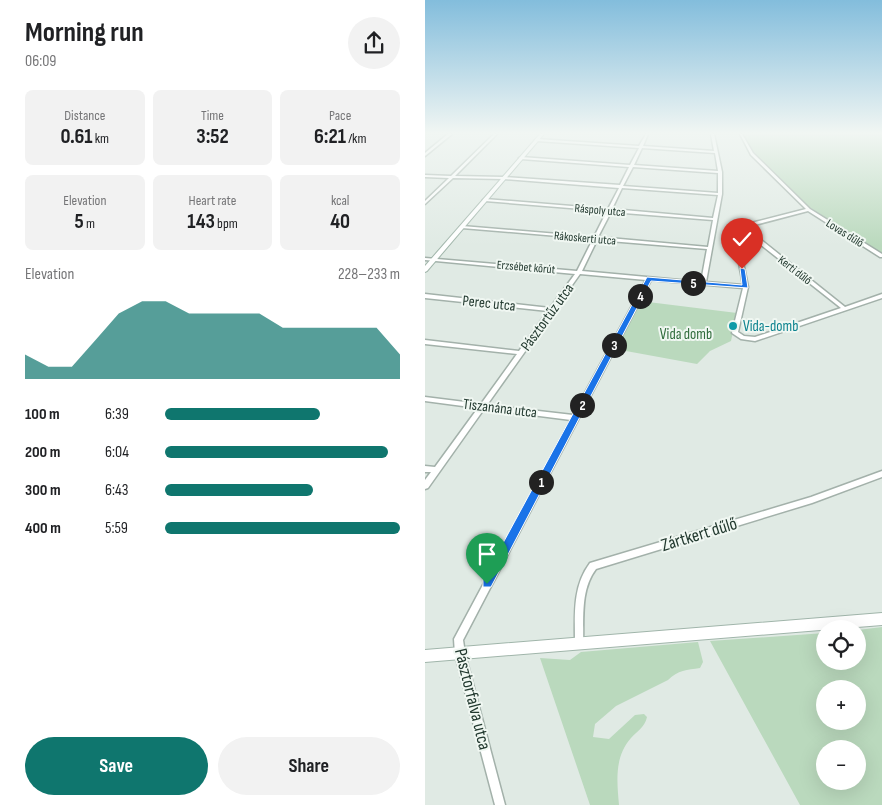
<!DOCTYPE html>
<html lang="en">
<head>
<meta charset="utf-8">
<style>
  body { margin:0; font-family:"Sofia Sans Condensed",sans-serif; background:#f2f2f2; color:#202124; height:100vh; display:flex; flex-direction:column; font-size:19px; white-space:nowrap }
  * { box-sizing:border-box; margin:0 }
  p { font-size:16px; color:#757577 }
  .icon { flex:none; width:28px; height:28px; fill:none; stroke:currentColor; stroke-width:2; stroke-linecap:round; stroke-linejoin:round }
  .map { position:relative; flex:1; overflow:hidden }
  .side { display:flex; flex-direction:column; background:#fff; width:425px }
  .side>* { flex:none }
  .fabs { position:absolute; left:391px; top:620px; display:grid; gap:10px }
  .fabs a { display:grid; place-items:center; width:50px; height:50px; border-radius:50%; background:#fff; box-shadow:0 5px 20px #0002; font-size:25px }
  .pin { position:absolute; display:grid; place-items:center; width:42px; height:42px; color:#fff; margin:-51px -21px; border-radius:50% 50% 50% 0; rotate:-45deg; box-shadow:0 0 5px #0007 }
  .pin .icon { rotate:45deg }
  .km { position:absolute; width:25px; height:25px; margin:-12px; border-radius:50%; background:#222; color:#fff; font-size:14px; line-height:25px; text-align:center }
  .round { display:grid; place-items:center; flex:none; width:52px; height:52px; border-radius:26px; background:#f2f2f2 }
  .overview { display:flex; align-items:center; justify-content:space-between; height:85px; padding:0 25px }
  h1 { font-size:28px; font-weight:700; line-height:38px }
  .stats { display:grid; grid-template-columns:repeat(3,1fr); gap:8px; height:85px; padding:5px 25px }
  .stats div { display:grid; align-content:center; border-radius:8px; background:#f2f2f2; text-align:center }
  .stats b { font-size:21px; font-weight:700 }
  .stats small { font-size:14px; font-weight:400 }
  .stats p { font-size:14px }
  .chart { height:140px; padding:10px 25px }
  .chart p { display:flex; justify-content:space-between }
  .chart svg { width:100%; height:90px; margin-top:5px; fill:#0f766e; opacity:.7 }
  .cta { display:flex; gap:10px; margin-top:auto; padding:10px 25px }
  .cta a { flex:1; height:58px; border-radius:30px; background:#0f766e; color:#fff; font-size:20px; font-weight:700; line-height:58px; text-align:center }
  .cta a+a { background:#f2f2f2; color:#202124 }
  ul { padding:0 25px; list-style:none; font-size:16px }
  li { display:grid; grid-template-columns:80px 60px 1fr; align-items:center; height:38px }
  li i { height:12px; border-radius:6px; background:#0f766e }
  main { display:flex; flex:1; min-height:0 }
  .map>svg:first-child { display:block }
  .green { fill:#bad9bd; fill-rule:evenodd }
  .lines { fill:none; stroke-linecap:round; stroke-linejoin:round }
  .street-casing { stroke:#a3b1aa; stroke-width:3 }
  .secondary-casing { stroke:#a0b5aa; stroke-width:2 }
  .street { fill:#fff; fill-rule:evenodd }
  .secondary { fill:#fff; fill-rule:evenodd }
  .route { fill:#1a73e8; stroke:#fff }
  .culture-dot { fill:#0f9aa8; stroke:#f0f7f2; stroke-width:2 }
  .labels { text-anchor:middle; stroke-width:4; stroke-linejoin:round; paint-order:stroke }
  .far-street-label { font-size:12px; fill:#22392f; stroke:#f0f7f2 }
  .street-label { font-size:15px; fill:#22392f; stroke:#f0f7f2 }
  .culture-label { font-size:15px; fill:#0d838f; stroke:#f0f7f2; text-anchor:start }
  .park-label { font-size:15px; fill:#306c3c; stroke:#f0f7f2 }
  .near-street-label { font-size:18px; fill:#22392f; stroke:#f0f7f2 }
</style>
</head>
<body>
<main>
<section class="side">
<div class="overview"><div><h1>Morning run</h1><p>06:09</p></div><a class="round"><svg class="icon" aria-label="share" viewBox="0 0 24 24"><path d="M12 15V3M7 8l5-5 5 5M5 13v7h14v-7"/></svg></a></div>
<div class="stats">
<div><p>Distance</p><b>0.61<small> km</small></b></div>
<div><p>Time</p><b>3:52</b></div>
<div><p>Pace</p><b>6:21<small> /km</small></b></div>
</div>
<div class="stats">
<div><p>Elevation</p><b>5<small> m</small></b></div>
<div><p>Heart rate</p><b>143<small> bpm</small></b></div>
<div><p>kcal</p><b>40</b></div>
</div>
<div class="chart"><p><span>Elevation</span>228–233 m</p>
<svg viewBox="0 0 160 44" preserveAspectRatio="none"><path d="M0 44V32L10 38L20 38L30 25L40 12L50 6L60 6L70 12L80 12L90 12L100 12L110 19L120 19L130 19L140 19L150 19L160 32V44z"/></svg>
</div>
<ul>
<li><b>100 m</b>6:39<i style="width:66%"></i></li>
<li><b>200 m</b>6:04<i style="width:95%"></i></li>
<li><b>300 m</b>6:43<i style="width:63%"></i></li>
<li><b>400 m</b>5:59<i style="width:100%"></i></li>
</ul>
<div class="cta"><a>Save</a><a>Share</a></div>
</section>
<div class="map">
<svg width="457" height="805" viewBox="0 0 457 805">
  <rect width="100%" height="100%" fill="#e0eae4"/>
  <g class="green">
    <path d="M317 134H457V256C404 222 350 189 317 134Z"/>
    <polygon points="215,301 312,313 306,341 285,351 272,364 190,349"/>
    <path d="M457 627V805H375L285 641 400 633V661H432L433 630ZM400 689H432V721H400ZM400 749H432V781H400Z"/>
    <path d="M273 642 278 662 275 668C262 670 253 670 243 680L191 706 170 724 168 737 184 739 210 715 219 714 222 717C220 727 212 731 206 738 189 757 192 782 194 805H165L115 658 145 660 156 652Z"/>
  </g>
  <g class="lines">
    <g class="street-casing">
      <g id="street">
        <polygon points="23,134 27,134 0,156 0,153"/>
        <path d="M69 134H72L30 176 79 177 195 185 204 167 96 159 94 158 96 157 205 165 214 148 112 141 110 140 112 139 214 146 221 134H223L218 146 289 151 286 134H289L297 172V194L281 282 318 285 312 252 319 227 322 224 381 209 326 155 315 134H317L328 153 385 209 457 254V257H455L383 211 326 226 323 228 322 232 330 235 420 307 457 294V298L330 341 316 339 307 333 318 288 226 280 38 640 40 654 80 805H70L30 654 29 639 146 420 59 409 3 488 0 489V480L6 472H0V466L10 467 53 408 0 401V397L56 404 92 354 0 344V340L94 351 123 311 0 298V294L125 308 150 274 0 260V258L152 271 168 239 37 228 35 227 37 226 169 237 182 211 60 201 58 200 60 199 183 209 194 188 79 179 28 178 0 204V201L24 178 0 177V175L26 176ZM217 148 290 153 293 171 209 165ZM208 167 293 173V193L198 186ZM197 188 293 195 288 218 187 209ZM186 212 288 220 283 247 173 237ZM321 235 326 237 416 308 330 337 319 336 313 332 323 287 316 252ZM172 240 282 249 276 282 157 271ZM155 274 221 280 148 415 62 405Z"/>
        <path d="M457 471V477L387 503 171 569C155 590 159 619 158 644L157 647 154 648 151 647 150 644C150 616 147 587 165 563L386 497Z"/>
      </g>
    </g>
    <g class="secondary-casing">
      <g id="secondary">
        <polygon points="115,134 119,134 2,271 0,272 0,266"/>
        <polygon points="457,613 457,625 0,662 0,650"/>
      </g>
    </g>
    <use href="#street" class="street"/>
    <use href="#secondary" class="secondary"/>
  </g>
  <linearGradient id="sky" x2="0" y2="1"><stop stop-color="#83bddc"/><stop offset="0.54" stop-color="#f1f6f3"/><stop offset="1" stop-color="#f1f6f3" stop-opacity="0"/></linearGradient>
  <rect width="457" height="246" fill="url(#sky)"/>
  <polygon class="route" points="315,268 320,269 323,288 226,281 66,587 58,587 58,580 222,277 317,285"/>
  <circle class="culture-dot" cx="308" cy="326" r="5"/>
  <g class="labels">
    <g class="far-street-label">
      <text transform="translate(175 210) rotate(5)" y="4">Ráspoly utca</text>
      <text transform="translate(420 233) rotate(32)" y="4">Lovas dűlő</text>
      <text transform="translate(160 238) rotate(5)" y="4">Rákoskerti utca</text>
      <text transform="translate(101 267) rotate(5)" y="4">Erzsébet körút</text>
      <text transform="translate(370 270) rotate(38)" y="4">Kerti dűlő</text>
    </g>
    <g class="street-label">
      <text transform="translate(64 303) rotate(6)" y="5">Perec utca</text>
      <text transform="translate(122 317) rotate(-54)" y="5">Pásztortűz utca</text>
      <text transform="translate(75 408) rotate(7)" y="5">Tiszanána utca</text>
    </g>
    <g class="culture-label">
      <text x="318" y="331">Vida-domb</text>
    </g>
    <g class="park-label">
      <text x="261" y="339">Vida domb</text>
    </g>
    <g class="near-street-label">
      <text transform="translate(274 534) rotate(-17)" y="6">Zártkert dűlő</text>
      <text transform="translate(48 699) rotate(76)" y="6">Pásztorfalva utca</text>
    </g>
  </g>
</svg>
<div class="fabs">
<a><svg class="icon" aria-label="locate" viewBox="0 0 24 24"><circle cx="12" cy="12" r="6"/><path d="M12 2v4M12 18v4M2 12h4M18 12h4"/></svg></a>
<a>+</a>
<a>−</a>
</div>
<div class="pin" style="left:62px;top:584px;background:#1e9e55"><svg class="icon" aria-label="arrive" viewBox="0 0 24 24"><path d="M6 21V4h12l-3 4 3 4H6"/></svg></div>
<div class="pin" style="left:317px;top:269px;background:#d93025"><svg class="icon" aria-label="check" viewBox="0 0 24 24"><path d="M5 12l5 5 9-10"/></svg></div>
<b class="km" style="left:116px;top:482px">1</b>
<b class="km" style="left:157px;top:405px">2</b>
<b class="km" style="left:189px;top:345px">3</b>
<b class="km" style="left:215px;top:296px">4</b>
<b class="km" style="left:268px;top:283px">5</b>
</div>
</main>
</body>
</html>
